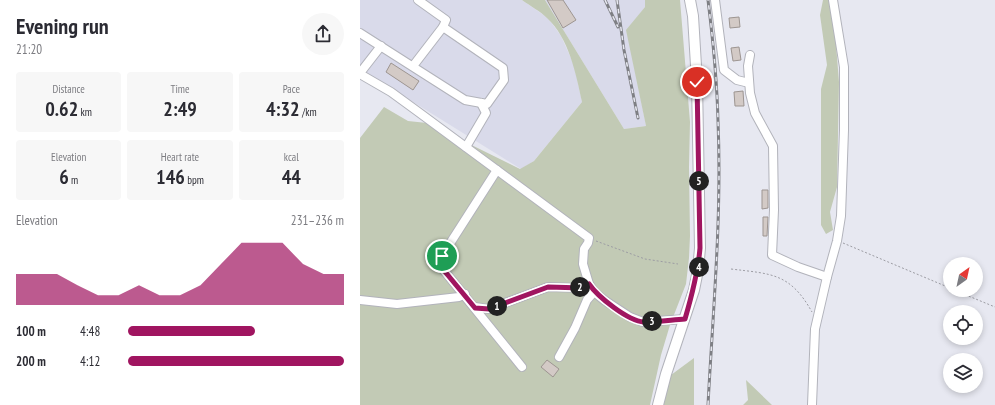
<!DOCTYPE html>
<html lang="en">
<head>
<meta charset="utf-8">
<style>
  body { margin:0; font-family:"PT Sans Narrow",sans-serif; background:#f7f7f7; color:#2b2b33; height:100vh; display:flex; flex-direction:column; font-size:15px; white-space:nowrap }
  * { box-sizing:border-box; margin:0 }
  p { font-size:13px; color:#7c7c81 }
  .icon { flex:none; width:22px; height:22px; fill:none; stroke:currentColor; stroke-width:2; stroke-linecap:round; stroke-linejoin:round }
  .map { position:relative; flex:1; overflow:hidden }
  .drawer { display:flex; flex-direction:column; background:#fff; width:360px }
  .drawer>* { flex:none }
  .needle { width:26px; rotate:33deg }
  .tools { position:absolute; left:583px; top:257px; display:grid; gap:8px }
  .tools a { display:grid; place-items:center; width:40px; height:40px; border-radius:50%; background:#fff; box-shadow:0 2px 6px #0003; font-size:20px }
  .pin { position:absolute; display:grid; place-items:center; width:34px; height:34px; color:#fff; margin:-17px; border:2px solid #fff; border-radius:50%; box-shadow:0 1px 4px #0007 }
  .km { position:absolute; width:20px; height:20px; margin:-10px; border-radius:50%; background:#222; color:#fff; font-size:11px; line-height:20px; text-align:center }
  .round { display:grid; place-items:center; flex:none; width:42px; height:42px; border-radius:21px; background:#f7f7f7 }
  .summary { display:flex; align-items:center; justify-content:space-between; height:68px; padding:0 16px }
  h1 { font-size:22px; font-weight:700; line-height:30px }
  .metrics { display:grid; grid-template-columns:repeat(3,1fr); gap:6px; height:68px; padding:4px 16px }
  .metrics div { display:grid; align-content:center; border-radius:4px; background:#f7f7f7; text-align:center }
  .metrics b { font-size:20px; font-weight:700 }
  .metrics small { font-size:11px; font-weight:400 }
  .metrics p { font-size:11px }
  .chart { height:112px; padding:8px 16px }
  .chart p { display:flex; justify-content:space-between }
  .chart svg { width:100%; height:72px; margin-top:4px; fill:#a01560; opacity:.7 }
  ul { padding:0 16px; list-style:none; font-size:13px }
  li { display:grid; grid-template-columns:64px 48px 1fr; align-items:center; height:30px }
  li i { height:10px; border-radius:5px; background:#a01560 }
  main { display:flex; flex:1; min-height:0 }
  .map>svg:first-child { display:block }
  .built { fill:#d9daea }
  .green { fill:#c2cab5 }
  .building { fill:#d3cac6; stroke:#9d9591 }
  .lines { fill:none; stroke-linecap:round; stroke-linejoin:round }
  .minor-casing { stroke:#b2b3bb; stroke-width:10 }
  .major-casing { stroke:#b2b3bb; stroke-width:12 }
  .path { stroke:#9c9ca3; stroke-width:1; stroke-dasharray:2 2; stroke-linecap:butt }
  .minor { stroke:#fff; stroke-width:8 }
  .major { stroke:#fff; stroke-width:10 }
  .rail-casing { stroke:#7e7f84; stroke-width:3 }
  .rail { stroke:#e7e8f1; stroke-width:1.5; stroke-dasharray:4.5; stroke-linecap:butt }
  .route-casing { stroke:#fff; stroke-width:8 }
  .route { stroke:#a01560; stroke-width:5 }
</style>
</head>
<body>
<main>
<section class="drawer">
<div class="summary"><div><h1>Evening run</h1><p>21:20</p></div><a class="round"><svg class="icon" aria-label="share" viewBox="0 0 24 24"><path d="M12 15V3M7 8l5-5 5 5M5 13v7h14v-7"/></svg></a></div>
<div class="metrics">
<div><p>Distance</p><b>0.62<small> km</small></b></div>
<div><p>Time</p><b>2:49</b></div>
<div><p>Pace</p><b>4:32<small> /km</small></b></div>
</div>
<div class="metrics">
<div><p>Elevation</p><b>6<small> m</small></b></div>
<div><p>Heart rate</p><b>146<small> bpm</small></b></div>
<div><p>kcal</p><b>44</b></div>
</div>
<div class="chart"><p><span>Elevation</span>231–236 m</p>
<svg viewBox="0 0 160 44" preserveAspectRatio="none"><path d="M0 44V25L10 25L20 25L30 32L40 38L50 38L60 32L70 38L80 38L90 32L100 19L110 6L120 6L130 6L140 19L150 25L160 25V44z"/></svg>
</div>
<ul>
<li><b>100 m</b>4:48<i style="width:59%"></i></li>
<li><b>200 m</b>4:12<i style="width:100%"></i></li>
</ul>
</section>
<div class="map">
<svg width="635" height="405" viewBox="0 0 635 405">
  <rect width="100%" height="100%" fill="#e7e8f1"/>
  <g class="built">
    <polygon points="0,0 162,0 188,18 201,36 214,65 222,102 174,161 161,169 0,69"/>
    <polygon points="185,0 285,0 285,7 267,30 286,126 264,129"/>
  </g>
  <g class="green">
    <path d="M162 0H185L264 129 286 126 266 30 285 7V0H320L330 122 329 167 330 236 329 258 326 284 310 325 301 355 290 405H0V138L24 107 48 121 67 123 160 169 174 161 222 102C216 74 209 38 187 18 180 11 170 6 162 0Z"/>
    <polygon points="463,0 469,0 474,20 479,82 477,187 470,212 473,230 466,234 461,225 461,89 467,65 460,15"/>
    <polygon points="334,358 334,405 303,405 311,375"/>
    <polygon points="386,380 412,405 383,405 388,400"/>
  </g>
  <g class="building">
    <polygon points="187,0 203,0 216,20 203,28"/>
    <polygon points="379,17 380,27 370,28 369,18"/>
    <polygon points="379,47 381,60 373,61 371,48"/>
    <polygon points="31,63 59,81 53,90 26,72"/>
    <polygon points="383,91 384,106 375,106 374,92"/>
    <polygon points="402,190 408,190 408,208 402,209"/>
    <polygon points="403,217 408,217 407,236 403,236"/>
    <polygon points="187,360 199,369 193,377 181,367"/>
  </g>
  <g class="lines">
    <g class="minor-casing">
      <g id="minor">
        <polyline points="355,0 364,70 377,80 389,83"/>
        <polyline points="0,33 105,100 127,104 144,80 143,68 83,27 86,20 58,0"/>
        <polyline points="390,55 388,66 390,93 395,113 413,146 414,210 412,255 438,267 467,277"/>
        <polyline points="53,66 83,27"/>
        <polyline points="0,73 21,46"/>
        <polyline points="0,74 31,92 57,111 229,238 228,243 224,249 223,264 229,284 234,292 244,300 270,317 283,322 325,319"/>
        <polyline points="106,147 126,113 121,103"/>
        <polyline points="137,170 82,256 81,263 82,268 162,367"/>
        <polyline points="0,300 37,304 99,297 105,294"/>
        <polyline points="115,307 129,309 188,287 223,288 229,284"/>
        <polyline points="199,357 215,328 227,300 234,292"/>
        <polyline points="452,405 455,329 467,277 477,241 481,216 484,130 484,67 473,0"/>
      </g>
    </g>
    <g class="major-casing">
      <polyline id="major" points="298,405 306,374 334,290 338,270 340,248 337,82 333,16 330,0"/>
    </g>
    <g class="path">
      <polyline points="236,241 285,259 318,264"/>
      <polyline points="483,243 590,288"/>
      <path d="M371 269C412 274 430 273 452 312"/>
      <polyline points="594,290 635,307"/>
    </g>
    <use href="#minor" class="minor"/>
    <use href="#major" class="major"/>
    <g class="rail-casing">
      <g id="rail">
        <polyline points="245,0 258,27"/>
        <polyline points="257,0 264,50 278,118"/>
        <path d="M348 405C353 310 362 215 358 121 357 80 353 40 348 0"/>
      </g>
    </g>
    <use href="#rail" class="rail"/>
  </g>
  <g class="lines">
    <g class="route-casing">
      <path id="route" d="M82 256 81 263 82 268 115 308 129 309 188 287 223 288 229 284C238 297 268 321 284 322 298 322 311 320 325 319 332 295 338 273 340 248L337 82"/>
    </g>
    <use href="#route" class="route"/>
  </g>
</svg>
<div class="tools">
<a><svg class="needle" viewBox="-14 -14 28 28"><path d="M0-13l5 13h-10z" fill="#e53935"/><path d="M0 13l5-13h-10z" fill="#7c7c81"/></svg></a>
<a><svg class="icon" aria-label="locate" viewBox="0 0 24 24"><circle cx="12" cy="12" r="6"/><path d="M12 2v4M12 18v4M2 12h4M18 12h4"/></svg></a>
<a><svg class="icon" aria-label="layers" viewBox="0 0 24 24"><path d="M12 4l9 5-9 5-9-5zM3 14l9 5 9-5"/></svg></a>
</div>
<div class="pin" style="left:82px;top:256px;background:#1e9e55"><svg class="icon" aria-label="arrive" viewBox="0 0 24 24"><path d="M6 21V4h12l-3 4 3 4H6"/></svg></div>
<div class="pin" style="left:337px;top:82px;background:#d93025"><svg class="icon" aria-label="check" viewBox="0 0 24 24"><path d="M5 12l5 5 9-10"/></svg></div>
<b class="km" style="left:137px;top:306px">1</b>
<b class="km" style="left:220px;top:287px">2</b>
<b class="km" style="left:292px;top:321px">3</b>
<b class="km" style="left:339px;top:267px">4</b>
<b class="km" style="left:339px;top:181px">5</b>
</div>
</main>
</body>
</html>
